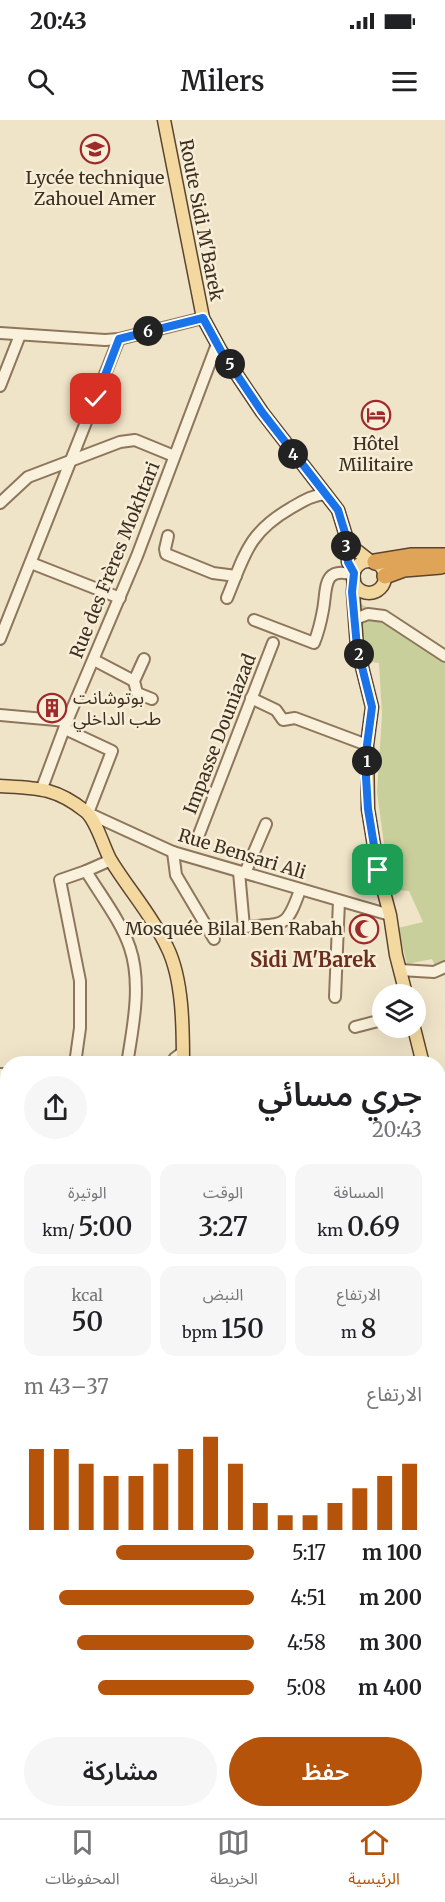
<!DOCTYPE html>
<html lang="ar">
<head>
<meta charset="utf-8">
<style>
  body { margin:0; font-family:Merriweather,"Noto Sans Arabic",serif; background:#f6f6f6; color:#202124; direction:rtl; height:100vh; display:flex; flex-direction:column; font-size:22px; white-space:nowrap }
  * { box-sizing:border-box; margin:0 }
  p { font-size:20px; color:#757577 }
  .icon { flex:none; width:33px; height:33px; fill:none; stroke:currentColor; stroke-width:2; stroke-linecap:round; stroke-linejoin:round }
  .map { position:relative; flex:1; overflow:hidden; direction:ltr }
  .panel { position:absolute; left:0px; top:936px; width:446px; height:762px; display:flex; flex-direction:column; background:#fff; border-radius:24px 24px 0 0; box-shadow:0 6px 24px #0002; direction:rtl }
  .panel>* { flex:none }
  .fabs { position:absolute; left:372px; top:864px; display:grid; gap:12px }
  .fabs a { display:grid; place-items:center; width:54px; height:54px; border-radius:50%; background:#fff; box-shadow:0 6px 24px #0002; font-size:30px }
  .pin { position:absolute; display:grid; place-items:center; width:51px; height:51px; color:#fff; margin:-26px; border-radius:12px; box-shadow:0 3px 9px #0006 }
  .km { position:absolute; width:30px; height:30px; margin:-15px; border-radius:50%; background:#222; color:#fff; font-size:16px; line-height:30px; text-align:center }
  .round { display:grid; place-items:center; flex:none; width:63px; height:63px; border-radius:32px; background:#f6f6f6 }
  .summary { display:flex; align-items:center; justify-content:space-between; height:102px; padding:0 24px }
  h1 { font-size:33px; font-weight:600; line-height:45px }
  .stats { display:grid; grid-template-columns:repeat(3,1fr); gap:9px; height:102px; padding:6px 24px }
  .stats div { display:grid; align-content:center; border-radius:15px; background:#f6f6f6; text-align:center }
  .stats b { font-size:26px; font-weight:600 }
  .stats small { font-size:16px; font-weight:400 }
  .stats p { font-size:16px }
  .chart { height:168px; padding:12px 24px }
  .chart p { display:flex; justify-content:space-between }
  .chart svg { width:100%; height:108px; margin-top:6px; stroke:#b45309; stroke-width:6 }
  .primary-button { display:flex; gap:12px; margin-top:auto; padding:12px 24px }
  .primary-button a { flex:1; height:69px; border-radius:36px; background:#b45309; color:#fff; font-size:24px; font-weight:600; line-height:69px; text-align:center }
  .primary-button a+a { background:#f6f6f6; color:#202124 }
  ul { padding:0 24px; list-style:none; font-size:20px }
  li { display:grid; grid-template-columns:96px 72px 1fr; align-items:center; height:45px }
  li i { height:15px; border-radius:8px; background:#b45309 }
  .status { display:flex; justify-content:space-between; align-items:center; height:42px; padding:0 30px; background:#fff; direction:ltr }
  .status svg { height:16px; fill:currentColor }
  header { display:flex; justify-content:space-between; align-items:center; height:78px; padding:0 24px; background:#fff; font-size:27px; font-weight:600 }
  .tab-bar { display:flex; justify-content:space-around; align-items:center; height:84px; border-top:2px solid #e0e0e0; background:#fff; font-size:16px; color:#757577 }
  .tab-bar a { display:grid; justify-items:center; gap:3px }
  .tab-bar .selected { color:#b45309 }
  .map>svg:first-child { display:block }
  .green { fill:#c9cf9b }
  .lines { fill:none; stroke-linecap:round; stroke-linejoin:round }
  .minor-casing { stroke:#8d765c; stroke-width:14 }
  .major-casing { stroke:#5b4430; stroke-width:15 }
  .highway-casing { stroke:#5b4430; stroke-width:18 }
  .minor { stroke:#faf1dc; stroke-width:10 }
  .major { stroke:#f3d9a0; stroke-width:12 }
  .highway { stroke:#e0a458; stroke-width:15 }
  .route-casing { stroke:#fff; stroke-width:12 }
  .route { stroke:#1a73e8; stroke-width:8 }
  .labels { text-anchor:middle; stroke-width:5; stroke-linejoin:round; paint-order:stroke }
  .poi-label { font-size:18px; fill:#3d2e20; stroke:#f7eed8 }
  .street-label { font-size:18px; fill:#3d2e20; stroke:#f7eed8 }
  .neighbourhood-label { font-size:20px; font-weight:bold; fill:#6b2e1e; stroke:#f7eed8 }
</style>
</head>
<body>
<div class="status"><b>20:43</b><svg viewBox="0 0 49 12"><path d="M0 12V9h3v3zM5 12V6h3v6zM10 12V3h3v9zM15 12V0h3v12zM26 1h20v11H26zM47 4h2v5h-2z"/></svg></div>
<header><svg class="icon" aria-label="menu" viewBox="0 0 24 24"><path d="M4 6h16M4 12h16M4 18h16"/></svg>Milers<svg class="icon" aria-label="search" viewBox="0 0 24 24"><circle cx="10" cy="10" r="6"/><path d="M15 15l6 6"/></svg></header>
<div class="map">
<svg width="445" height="1698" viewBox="0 0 445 1698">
  <rect width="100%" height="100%" fill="#f0e4c8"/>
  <polygon class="green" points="361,484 382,495 445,539 445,842 435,847 432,839 407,844 398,808 423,802 409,771 394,770 384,724 377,672 382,595 379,543 370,542 360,515"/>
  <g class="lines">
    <g class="minor-casing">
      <g id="minor">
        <polyline points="0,213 105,220 119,219 203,198"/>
        <polyline points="0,266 20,215"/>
        <polyline points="0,383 28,357 120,322 135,320 174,336"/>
        <polyline points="168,416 165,429 166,434 213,453 236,456"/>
        <polyline points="31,443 120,478"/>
        <path d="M227 478C245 434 248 413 291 388 303 381 312 375 326 374"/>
        <polyline points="355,499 368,494 384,496 445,536"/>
        <path d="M254 500 314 523C318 513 321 501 323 490 327 469 322 445 354 455"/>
        <polyline points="0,519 119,219"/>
        <polyline points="144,539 134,561 137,573 152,579"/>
        <polyline points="94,540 134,561"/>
        <polyline points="251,578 276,590 283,600 295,598 367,625"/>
        <polyline points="0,595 67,601"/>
        <polyline points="65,609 112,631 88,693 173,732 390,795"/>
        <polyline points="42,668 67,601 137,436 217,224"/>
        <polyline points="198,717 273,523"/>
        <polyline points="173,732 176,755 214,819"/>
        <path d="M86 751C101 776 121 801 130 828 142 864 133 907 127 944"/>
        <path d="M239 752 244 807C284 803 286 810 300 770"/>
        <polyline points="245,753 266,704"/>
        <polyline points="400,850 434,852 445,847"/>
        <polyline points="335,877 339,781"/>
        <polyline points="355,907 382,900"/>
        <polyline points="75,944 80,908 80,861 60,760 86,751 111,740"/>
        <polyline points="171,944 175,938 183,932"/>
        <polyline points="408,944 422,941"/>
        <polyline points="0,954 8,954"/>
        <polyline points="438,970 445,971"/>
        <polyline points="0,1076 8,1069"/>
        <polyline points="0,1107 8,1123"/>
        <polyline points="0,1142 8,1126"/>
        <polyline points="0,1179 8,1185"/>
        <polyline points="438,1205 445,1209"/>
        <polyline points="0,1219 8,1225"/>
        <polyline points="438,1260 445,1259"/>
        <polyline points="0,1273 8,1279"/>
        <polyline points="438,1306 445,1305"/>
        <polyline points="0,1346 8,1352"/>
        <polyline points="438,1352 445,1352"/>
        <polyline points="438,1363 445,1361"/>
        <polyline points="0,1403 8,1407"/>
        <polyline points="438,1453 445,1437"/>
        <polyline points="0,1466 6,1469"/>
        <polyline points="0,1553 8,1557"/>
        <polyline points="438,1558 445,1563"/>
        <polyline points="438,1573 445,1579"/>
        <polyline points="0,1601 8,1586"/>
        <polyline points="0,1618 8,1622"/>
        <polyline points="0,1680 8,1684"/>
        <polyline points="21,1690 36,1698"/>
        <polyline points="130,1690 142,1698"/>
        <polyline points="229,1690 237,1698"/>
        <polyline points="291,1690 300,1698"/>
        <polyline points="347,1690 350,1698"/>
        <polyline points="377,1690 380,1698"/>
        <polyline points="324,1698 327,1690"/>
      </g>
    </g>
    <g class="major-casing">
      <g id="major">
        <polyline points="164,0 203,198 221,231 262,292 338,390 346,416 348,442 354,453"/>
        <polyline points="346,417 356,430 370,441"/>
        <circle cx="369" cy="457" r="16"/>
        <polyline points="354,459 353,472 357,527 372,587 367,625 368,689 378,750 390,795 396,835 406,874"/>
        <path d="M0 666C36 668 55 667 85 691 96 699 103 726 110 739 128 769 152 795 167 827 183 859 183 908 183 944"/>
        <polyline points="414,908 423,944"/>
        <polyline points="438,1035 445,1039"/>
        <polyline points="438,1168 445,1172"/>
      </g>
    </g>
    <g class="highway-casing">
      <g id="highway">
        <polyline points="375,442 412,436 445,436"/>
        <polyline points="385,456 404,449 441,446"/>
      </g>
    </g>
    <use href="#minor" class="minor"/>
    <use href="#major" class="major"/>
    <use href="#highway" class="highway"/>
  </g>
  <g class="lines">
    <g class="route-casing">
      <polyline id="route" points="96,279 119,219 203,198 221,231 262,292 338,390 346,416 348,442 354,453 352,472 357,527 372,587 367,625 366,657 368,689 378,750"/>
    </g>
    <use href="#route" class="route"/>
  </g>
  <defs>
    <g id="school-ring" transform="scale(1.5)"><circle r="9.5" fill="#f7eed8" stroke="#9e2a2b" stroke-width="1.5"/><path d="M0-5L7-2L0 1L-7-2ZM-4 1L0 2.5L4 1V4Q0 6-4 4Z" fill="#9e2a2b"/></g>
    <g id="hotel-ring" transform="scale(1.5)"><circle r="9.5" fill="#f7eed8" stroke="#9e2a2b" stroke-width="1.5"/><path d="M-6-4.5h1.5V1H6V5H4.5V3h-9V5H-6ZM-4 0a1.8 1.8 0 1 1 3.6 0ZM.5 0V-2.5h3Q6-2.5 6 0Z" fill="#9e2a2b"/></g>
    <g id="building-ring" transform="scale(1.5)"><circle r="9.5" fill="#f7eed8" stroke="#9e2a2b" stroke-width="1.5"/><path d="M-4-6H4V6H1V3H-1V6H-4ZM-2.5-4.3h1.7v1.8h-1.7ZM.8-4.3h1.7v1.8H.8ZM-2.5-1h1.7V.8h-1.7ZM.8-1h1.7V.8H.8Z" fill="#9e2a2b"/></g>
    <g id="mosque-ring" transform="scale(1.5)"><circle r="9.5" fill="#f7eed8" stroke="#9e2a2b" stroke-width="1.5"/><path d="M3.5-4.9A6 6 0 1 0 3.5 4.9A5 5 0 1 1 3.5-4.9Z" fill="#9e2a2b"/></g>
  </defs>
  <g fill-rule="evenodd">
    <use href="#school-ring" x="95" y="29"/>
    <use href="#hotel-ring" x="376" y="295"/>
    <use href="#building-ring" x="52" y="588"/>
    <use href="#mosque-ring" x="364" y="809"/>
  </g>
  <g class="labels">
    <g class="poi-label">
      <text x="95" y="64">Lycée technique<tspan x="95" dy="21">Zahouel Amer</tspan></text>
      <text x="376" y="330">Hôtel<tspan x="376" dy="21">Militaire</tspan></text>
      <text x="73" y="584" text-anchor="start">بوتوشانت<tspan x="73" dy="21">طب الداخلي</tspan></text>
      <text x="343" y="815" text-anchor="end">Mosquée Bilal Ben Rabah</text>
    </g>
    <g class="street-label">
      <text transform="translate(201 100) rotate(79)" y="6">Route Sidi M'Barek</text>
      <text transform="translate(115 440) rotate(-68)" y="6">Rue des Frères Mokhtari</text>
      <text transform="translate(220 614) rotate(-69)" y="6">Impasse Douniazad</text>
      <text transform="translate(242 734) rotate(17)" y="6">Rue Bensari Ali</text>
    </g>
    <g class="neighbourhood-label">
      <text x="313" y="847">Sidi M'Barek</text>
    </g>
  </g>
</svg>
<div class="fabs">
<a><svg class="icon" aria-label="layers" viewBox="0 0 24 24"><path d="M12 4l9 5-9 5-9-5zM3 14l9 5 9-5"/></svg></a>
</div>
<div class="pin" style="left:378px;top:750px;background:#1e9e55"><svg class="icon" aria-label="arrive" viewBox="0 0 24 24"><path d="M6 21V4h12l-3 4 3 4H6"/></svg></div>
<div class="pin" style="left:96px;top:279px;background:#d93025"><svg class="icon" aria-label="check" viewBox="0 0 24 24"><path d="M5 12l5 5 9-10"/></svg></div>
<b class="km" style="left:367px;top:641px">1</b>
<b class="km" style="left:359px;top:534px">2</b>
<b class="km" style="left:346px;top:426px">3</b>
<b class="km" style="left:293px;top:334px">4</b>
<b class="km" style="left:230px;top:244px">5</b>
<b class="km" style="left:148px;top:211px">6</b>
<section class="panel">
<div class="summary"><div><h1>جري مسائي</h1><p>20:43</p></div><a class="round"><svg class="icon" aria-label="share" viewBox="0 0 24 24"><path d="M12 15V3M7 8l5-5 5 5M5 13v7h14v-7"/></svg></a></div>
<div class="stats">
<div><p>المسافة</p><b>0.69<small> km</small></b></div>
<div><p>الوقت</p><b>3:27</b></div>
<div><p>الوتيرة</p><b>5:00<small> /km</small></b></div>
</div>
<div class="stats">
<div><p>الارتفاع</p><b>8<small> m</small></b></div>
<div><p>النبض</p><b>150<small> bpm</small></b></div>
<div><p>kcal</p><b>50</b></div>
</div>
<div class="chart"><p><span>الارتفاع</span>37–43 m</p>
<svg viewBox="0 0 160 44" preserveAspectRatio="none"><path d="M5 44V11M15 44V11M25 44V17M35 44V22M45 44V22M55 44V17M65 44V11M75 44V6M85 44V17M95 44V33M105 44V38M115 44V38M125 44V33M135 44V27M145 44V22M155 44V17"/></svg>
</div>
<ul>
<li><b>100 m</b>5:17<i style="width:60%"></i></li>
<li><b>200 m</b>4:51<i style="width:85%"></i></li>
<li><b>300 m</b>4:58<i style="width:77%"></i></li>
<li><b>400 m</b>5:08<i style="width:68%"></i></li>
</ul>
<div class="primary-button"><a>حفظ</a><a>مشاركة</a></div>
</section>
</div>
<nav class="tab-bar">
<a class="selected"><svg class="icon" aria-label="home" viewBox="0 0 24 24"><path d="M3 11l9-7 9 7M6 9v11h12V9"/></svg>الرئيسية</a>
<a><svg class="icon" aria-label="map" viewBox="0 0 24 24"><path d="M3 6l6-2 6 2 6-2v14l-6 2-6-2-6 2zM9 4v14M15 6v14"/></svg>الخريطة</a>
<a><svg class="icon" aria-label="saved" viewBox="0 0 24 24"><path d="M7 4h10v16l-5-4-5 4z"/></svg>المحفوظات</a>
</nav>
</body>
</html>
